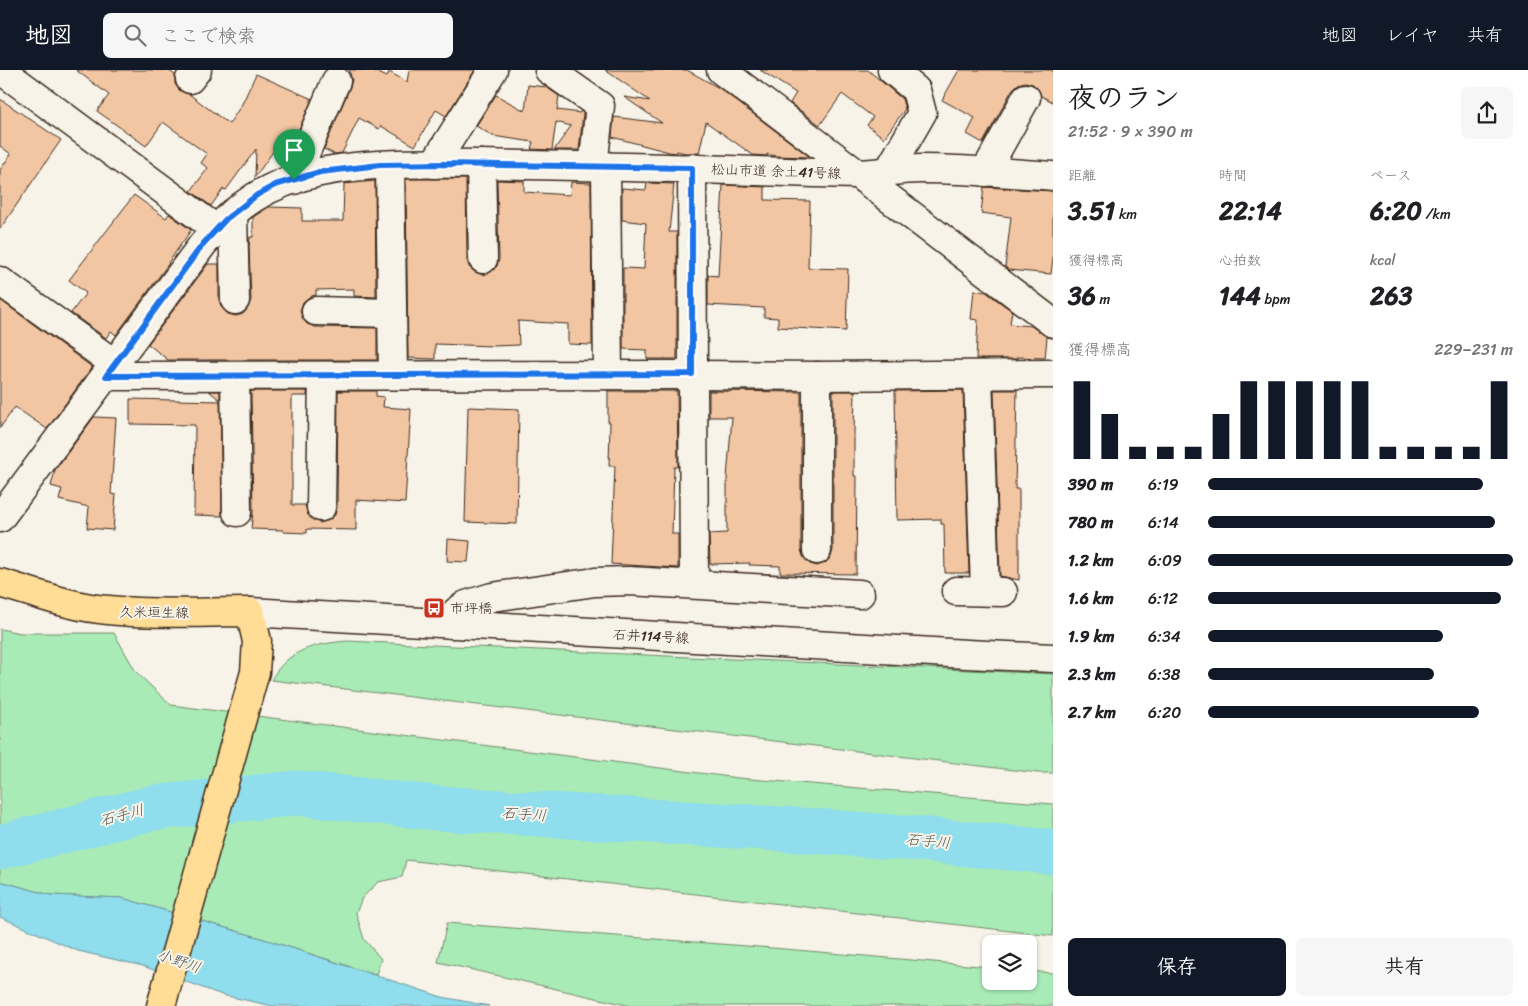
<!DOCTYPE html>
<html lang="ja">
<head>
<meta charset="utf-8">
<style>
  body { margin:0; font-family:Sriracha,"Klee One",sans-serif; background:#f6f6f6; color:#202124; height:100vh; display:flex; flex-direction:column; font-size:19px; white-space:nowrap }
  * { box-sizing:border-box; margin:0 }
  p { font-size:16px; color:#757577 }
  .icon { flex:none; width:28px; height:28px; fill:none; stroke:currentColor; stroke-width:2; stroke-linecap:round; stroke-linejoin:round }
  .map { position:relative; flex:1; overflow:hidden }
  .sheet { display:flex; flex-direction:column; background:#fff; width:475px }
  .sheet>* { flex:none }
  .buttons { position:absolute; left:982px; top:865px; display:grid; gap:10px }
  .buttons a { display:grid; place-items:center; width:55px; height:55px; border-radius:8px; background:#fff; box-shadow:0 1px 4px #0004; font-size:25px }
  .pin { position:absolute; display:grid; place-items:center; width:42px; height:42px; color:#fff; margin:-51px -21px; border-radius:50% 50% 50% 0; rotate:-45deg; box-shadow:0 0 5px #0007 }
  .pin .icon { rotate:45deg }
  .round { display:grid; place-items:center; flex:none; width:52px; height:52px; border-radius:8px; background:#f6f6f6 }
  .headline { display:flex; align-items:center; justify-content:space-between; height:85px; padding:0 15px }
  h1 { font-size:28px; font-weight:700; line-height:38px }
  .stats { display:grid; grid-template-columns:repeat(3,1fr); gap:8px; height:85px; padding:5px 15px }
  .stats div { display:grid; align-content:center }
  .stats b { font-size:25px; font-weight:700 }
  .stats small { font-size:14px; font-weight:400 }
  .stats p { font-size:14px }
  .chart { height:140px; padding:10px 15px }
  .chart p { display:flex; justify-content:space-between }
  .chart svg { width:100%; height:90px; margin-top:5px; stroke:#111827; stroke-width:6 }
  .button { display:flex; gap:10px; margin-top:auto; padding:10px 15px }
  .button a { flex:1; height:58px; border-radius:8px; background:#111827; color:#fff; font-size:20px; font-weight:700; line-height:58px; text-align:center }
  .button a+a { background:#f6f6f6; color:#202124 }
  ul { padding:0 15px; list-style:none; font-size:16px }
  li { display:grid; grid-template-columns:80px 60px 1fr; align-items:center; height:38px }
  li i { height:12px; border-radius:6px; background:#111827 }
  header { display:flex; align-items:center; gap:30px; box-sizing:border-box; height:70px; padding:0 25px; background:#111827; color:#fff }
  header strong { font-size:24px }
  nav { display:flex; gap:28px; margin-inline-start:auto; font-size:18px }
  .search { width:350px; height:45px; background:#f6f6f6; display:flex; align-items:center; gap:12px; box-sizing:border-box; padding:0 18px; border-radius:8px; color:#757577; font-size:19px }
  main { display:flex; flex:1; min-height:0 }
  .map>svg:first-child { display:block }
  .green { fill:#a8ebb6; stroke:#728a6a }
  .water { fill:#8fdded; stroke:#6d959a }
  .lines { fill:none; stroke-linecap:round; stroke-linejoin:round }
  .river { stroke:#8fdded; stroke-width:45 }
  .building { fill:#f3c6a3; stroke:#3b2a1e }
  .minor-casing { stroke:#3b2a1e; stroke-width:31 }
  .major-casing { stroke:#3b2a1e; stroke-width:31 }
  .minor { stroke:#f7f3e8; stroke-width:28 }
  .major { stroke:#ffdd96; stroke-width:28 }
  .route-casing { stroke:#fff; stroke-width:10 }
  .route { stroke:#1a73e8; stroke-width:6 }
  .labels { text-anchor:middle; stroke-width:4; stroke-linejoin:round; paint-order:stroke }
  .street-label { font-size:14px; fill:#3b2a1e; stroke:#f7f3e8 }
  .poi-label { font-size:14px; fill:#3b2a1e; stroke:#f7f3e8; text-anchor:start }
  .water-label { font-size:15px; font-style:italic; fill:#505752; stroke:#f7f3e8 }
</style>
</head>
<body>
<header>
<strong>地図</strong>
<div class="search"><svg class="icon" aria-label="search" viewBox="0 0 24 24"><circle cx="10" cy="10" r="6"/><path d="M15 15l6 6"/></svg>ここで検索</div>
<nav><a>地図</a><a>レイヤ</a><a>共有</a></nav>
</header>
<main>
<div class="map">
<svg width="1053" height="936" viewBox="0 0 1053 936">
  <rect width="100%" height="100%" fill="#f7f3e8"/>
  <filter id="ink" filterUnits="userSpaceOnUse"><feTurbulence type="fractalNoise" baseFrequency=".02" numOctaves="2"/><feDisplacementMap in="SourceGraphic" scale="10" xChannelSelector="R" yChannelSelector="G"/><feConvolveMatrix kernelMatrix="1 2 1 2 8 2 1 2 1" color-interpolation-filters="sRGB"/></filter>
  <g filter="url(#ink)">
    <g class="green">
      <polygon points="0,559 21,563 114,563 136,602 171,635 738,708 1053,734 1053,866 406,790 402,807 378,812 362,828 356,843 364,869 381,889 376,905 261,868 122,828 50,825 0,811"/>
      <path d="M347 571 1053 604V703H1038L271 610C288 579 315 574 347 571Z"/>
      <polygon points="447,853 785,879 991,897 991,911 1029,911 1029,901 1053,903 1053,936 631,936 438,892"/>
    </g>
    <polygon class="water" points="0,811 50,825 122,828 261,868 442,927 489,936 273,936 222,925 143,896 78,881 0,847"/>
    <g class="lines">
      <polyline class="river" points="0,777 152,738 297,723 435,738 814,761 918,769 1053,782"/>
    </g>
    <g class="building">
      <polygon points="76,0 168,0 175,5 175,14 180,21 189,24 229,54 242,34 256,4 312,29 296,66 287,62 255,107 256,79 226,120 223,119 211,136 191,121 208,98 201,93 207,84 163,52 146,76 97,41 109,25"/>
      <polygon points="349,0 372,0 387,7 389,2 407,12 409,0 475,0 446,46 436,40 415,76 381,56 379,59 359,48 342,83 334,84 324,79 350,17 352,10"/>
      <polygon points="605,0 687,0 719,18 810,87 776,86 767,84 767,86 753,85 706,52 699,83 685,83 677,81 676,83 669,82 612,67 614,47 662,53 624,27 650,31"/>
      <polygon points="760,0 868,0 902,29 905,39 884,68 867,55 873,47 842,24 820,55 790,33 796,23"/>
      <polygon points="959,0 1053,0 1053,32 1041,26 1039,20 1033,14 1025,12 1018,14 1012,20 983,73 967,64 975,48 942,30"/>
      <polygon points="528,15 546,17 559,26 557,40 580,43 581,41 583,43 579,80 554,80 571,56 556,52 552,80 531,79 533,72 493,66 476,56 496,25 525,41"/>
      <polygon points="0,29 61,70 0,159 0,100 11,84 0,76"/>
      <polygon points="406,109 466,109 467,190 469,197 475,202 483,205 491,202 497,196 499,189 497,110 524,111 524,122 570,125 571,112 591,113 592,275 568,274 568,254 518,251 519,275 494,276 435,274 435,289 408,288"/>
      <polygon points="375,111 376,227 354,226 354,219 316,220 316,225 309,227 303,232 300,241 303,249 307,254 315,257 377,258 377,290 168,290 148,274 208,194 219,194 219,230 222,238 228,244 236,246 243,244 248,238 251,230 249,177 250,167 253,167 253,147 269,137 302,138 302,151 343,151 344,114"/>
      <polygon points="647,113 674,114 669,162 677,162 677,289 647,289 647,280 623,279 623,198 644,199 646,153 622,150 622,118 646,120"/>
      <polygon points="723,115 765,117 765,130 810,131 808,198 848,199 846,261 778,257 778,248 764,247 764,238 708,235 708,205 718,206"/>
      <polygon points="984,117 1053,121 1053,187 1051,204 1009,200 1005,197 1011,147 981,143"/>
      <polygon points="134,125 166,148 169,144 191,160 168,193 169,193 116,265 111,261 106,268 71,243 86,223 69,210"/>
      <polygon points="974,220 986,222 1012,241 1010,254 1031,256 1047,267 1045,288 1017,287 1017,289 976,289 978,250 971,249"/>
      <polygon points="0,230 92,297 47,359 15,337 0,358"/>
      <polygon points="963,320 969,503 945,503 944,454 941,454 941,449 897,450 895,321"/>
      <polygon points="994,320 1017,320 1015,419 1019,419 1019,510 1000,506"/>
      <polygon points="209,321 220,321 220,330"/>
      <polygon points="251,321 307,321 307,326 292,326 292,435 305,435 308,445 313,450 320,453 329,450 335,445 337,437 338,321 376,321 376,326 384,327 383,337 411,339 405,433 356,430 356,460 307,459 307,463 283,462 283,460 251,459 253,442"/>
      <polygon points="608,321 677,321 678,397 674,397 672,464 678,464 678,498 611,494 615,396 609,396 610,352 608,352"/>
      <polygon points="709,321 801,322 801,480 804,488 810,494 817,496 825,493 831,487 833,480 833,321 855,321 854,363 854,406 857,406 856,504 780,503 780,496 749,495 750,493 710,494 709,464 727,463 727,408 732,347 709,347"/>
      <polygon points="130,329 220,331 222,446 194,445 195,355 130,354"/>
      <polygon points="468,337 519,339 517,454 465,452"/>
      <polygon points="94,347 116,348 111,424 116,425 113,460 87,458 89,437 59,430 62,419 51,416 55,400"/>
      <polygon points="448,469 470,471 468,492 447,491"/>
    </g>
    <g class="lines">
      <g class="minor-casing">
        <g id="minor">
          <polyline points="1,0 216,159"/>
          <polyline points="549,0 600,36 593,96"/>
          <polyline points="721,0 1053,253"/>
          <polyline points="190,9 197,0"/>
          <polyline points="434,94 493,0"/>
          <polyline points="481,94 483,189"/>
          <polyline points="390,95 393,305"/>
          <polyline points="606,96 608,305"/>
          <polyline points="692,98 694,514"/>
          <polyline points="888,102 922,43 916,20 892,0"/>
          <polyline points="985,102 1026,28"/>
          <polyline points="294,110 336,11"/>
          <polyline points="233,143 235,230"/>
          <polyline points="0,211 115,294"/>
          <polyline points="316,241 392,243"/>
          <polyline points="978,305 985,521"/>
          <polyline points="106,306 692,305 817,306 1053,304"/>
          <polyline points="235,306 237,442"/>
          <polyline points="817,306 817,480"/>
          <polyline points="321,437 323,306"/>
          <path d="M0 448 203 174C237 134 268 113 320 102 372 92 426 93 478 94 528 95 578 96 627 97 703 98 780 103 856 104 878 104 899 99 921 99 965 99 1009 103 1053 106"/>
          <polyline points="956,521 1003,522"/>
          <polyline points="250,542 967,584 1053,588"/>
          <polyline points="451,554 456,542 466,535 492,527 595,512 629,511 860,524"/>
        </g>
      </g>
      <g class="major-casing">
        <path id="major" d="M0 513C35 523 71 537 108 540 155 545 203 542 250 542L257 571 255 602 161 936"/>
      </g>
      <use href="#minor" class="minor"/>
      <use href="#major" class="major"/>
    </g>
  </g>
  <g class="lines" filter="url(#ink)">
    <g class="route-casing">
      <polygon id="route" points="445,94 692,98 692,304 106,306 203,174 226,149 257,125 275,115 320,102 380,95"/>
    </g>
    <use href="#route" class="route"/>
  </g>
  <defs>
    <g id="bus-square" transform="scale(1.125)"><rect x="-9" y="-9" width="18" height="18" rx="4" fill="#c8321e" stroke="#f7f3e8"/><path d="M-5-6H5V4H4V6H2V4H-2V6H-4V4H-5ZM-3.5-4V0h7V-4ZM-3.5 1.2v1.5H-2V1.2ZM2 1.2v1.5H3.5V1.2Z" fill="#fff"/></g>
  </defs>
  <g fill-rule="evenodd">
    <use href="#bus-square" x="434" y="538"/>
  </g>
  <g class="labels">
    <g class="street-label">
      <text transform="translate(776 101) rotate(2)" y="5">松山市道 余土41号線</text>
      <text transform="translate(154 542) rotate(1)" y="5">久米垣生線</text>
      <text transform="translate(651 566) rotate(3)" y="5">石井114号線</text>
    </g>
    <g class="poi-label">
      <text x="450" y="543">市坪橋</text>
    </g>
    <g class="water-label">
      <text transform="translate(524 744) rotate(4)" y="5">石手川</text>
      <text transform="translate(122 745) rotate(-15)" y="5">石手川</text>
      <text transform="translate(928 771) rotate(5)" y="5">石手川</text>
      <text transform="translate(179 891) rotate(19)" y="5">小野川</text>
    </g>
  </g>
</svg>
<div class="buttons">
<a><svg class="icon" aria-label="layers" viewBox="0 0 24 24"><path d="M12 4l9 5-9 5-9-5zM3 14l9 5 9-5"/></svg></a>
</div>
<div class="pin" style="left:294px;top:110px;background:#1e9e55"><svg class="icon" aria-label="arrive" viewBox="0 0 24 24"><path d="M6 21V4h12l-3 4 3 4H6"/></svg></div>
</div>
<section class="sheet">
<div class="headline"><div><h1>夜のラン</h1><p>21:52 · 9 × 390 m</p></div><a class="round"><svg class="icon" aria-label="share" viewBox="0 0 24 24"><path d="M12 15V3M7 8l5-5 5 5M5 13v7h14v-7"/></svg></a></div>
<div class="stats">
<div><p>距離</p><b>3.51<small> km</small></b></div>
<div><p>時間</p><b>22:14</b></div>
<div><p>ペース</p><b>6:20<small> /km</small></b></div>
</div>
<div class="stats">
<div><p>獲得標高</p><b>36<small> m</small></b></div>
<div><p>心拍数</p><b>144<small> bpm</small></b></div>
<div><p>kcal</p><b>263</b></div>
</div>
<div class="chart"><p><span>獲得標高</span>229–231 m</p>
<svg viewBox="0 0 160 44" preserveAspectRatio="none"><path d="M5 44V6M15 44V22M25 44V38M35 44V38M45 44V38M55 44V22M65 44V6M75 44V6M85 44V6M95 44V6M105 44V6M115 44V38M125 44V38M135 44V38M145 44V38M155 44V6"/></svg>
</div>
<ul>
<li><b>390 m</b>6:19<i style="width:90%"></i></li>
<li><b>780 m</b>6:14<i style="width:94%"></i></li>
<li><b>1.2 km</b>6:09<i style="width:100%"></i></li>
<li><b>1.6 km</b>6:12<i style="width:96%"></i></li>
<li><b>1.9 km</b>6:34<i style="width:77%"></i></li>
<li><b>2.3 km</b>6:38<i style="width:74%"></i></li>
<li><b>2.7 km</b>6:20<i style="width:89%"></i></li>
</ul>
<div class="button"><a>保存</a><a>共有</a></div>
</section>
</main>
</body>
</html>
